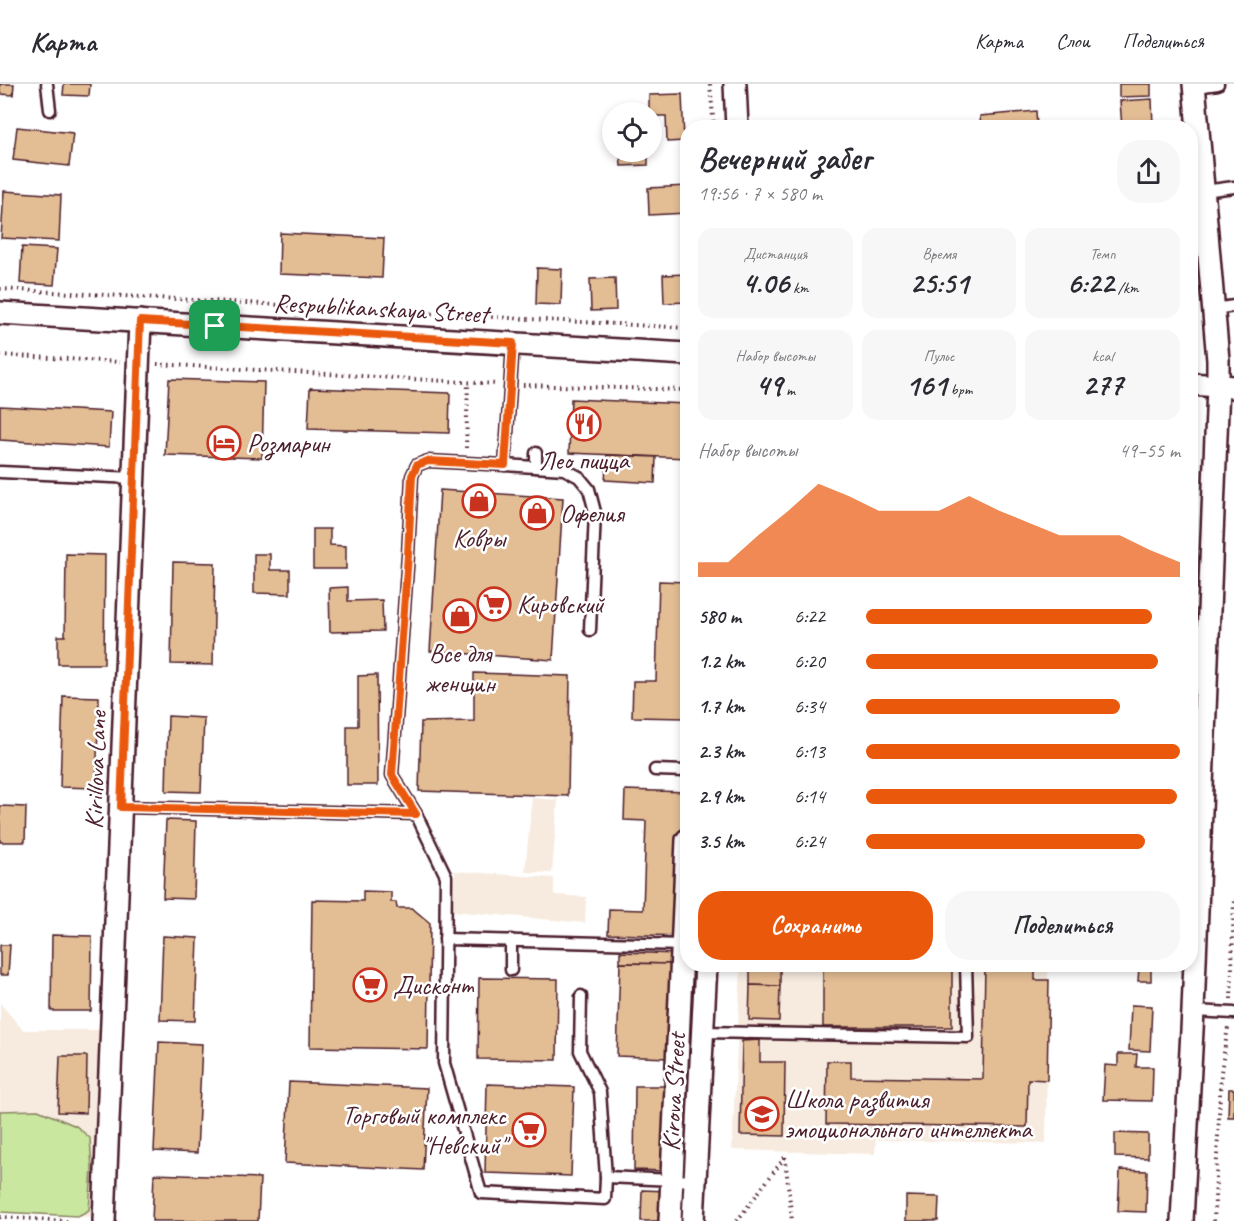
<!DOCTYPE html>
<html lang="ru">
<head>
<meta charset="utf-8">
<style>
  body { margin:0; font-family:Caveat,sans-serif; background:#f7f7f7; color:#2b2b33; height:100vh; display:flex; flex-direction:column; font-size:22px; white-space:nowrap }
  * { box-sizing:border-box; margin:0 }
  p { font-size:20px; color:#7c7c81 }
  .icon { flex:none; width:33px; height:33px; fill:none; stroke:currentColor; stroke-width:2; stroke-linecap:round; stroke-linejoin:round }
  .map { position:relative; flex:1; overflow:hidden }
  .side { position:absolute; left:680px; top:36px; width:518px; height:852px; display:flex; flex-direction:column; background:#fff; border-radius:24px; box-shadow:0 3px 9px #0003 }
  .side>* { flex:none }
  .buttons { position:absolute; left:602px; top:18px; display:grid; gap:12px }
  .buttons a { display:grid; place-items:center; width:60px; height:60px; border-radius:50%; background:#fff; box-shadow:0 3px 9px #0003; font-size:30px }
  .pin { position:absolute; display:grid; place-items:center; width:51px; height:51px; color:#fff; margin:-26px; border-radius:12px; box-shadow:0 3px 9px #0006 }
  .round { display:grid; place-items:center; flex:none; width:63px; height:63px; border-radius:24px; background:#f7f7f7 }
  .head { display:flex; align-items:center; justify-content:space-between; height:102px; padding:0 18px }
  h1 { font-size:33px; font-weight:700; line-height:45px }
  .figures { display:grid; grid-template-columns:repeat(3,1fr); gap:9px; height:102px; padding:6px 18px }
  .figures div { display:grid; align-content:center; border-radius:15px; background:#f7f7f7; text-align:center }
  .figures b { font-size:30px; font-weight:700 }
  .figures small { font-size:16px; font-weight:400 }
  .figures p { font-size:16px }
  .chart { height:168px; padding:12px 18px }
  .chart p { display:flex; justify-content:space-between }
  .chart svg { width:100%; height:108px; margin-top:6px; fill:#ea580c; opacity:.7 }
  .action { display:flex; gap:12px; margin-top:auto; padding:12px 18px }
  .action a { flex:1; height:69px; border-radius:24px; background:#ea580c; color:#fff; font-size:24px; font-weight:700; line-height:69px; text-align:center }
  .action a+a { background:#f7f7f7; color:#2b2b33 }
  ul { padding:0 18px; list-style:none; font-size:20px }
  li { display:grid; grid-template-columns:96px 72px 1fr; align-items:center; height:45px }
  li i { height:15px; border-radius:8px; background:#ea580c }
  header { display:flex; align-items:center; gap:36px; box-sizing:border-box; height:84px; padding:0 30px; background:#fff; border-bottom:2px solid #e1e1e2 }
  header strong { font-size:28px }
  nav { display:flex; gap:33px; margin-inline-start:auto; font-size:21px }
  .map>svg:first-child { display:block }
  .built { fill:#f7ebdf }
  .green { fill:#c9e79e; stroke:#8a8364; stroke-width:1.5 }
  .building { fill:#e3bd94; stroke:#4a1f2b; stroke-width:1.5 }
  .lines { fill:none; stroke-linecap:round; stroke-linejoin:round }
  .lane-casing { stroke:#4a1f2b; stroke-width:15 }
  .street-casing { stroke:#4a1f2b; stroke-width:26 }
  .path { stroke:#4a1f2b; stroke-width:4; stroke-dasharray:1.5 4.5; stroke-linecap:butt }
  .lane { stroke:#fff; stroke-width:10 }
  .street { stroke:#fff; stroke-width:21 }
  .route-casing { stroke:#fff; stroke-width:12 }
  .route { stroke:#ea580c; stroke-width:8 }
  .labels { text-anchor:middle; stroke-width:5; stroke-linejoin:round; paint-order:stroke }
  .street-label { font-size:26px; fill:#4a1f2b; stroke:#fff }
  .poi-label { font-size:26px; fill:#4a1f2b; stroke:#fff; text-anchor:start }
</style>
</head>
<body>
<header>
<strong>Карта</strong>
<nav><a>Карта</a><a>Слои</a><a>Поделиться</a></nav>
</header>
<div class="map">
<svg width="1234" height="1137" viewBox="0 0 1234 1137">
  <rect width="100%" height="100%" fill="#fff"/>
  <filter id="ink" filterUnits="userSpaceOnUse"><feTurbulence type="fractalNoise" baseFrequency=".0167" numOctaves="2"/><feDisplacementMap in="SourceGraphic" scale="12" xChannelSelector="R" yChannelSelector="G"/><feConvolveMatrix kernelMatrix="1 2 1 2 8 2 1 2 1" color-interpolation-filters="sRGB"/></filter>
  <g filter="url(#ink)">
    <g class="built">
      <polygon points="532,714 558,716 552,789 525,788"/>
      <polygon points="455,787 554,794 554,811 586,813 585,839 453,827"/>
      <polygon points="741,881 1048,881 1046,1059 876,1056 875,1070 732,1066"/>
      <polygon points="0,919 23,946 100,946 93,1133 0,1128"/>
    </g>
    <polygon class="green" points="38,1026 76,1042 90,1054 92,1085 89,1126 78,1132 0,1128 0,1027"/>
    <g class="building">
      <polygon points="0,0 14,0 13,11 0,10"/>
      <polygon points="64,0 90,0 89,12 63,11"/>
      <polygon points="1119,0 1151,0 1151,12 1119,13"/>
      <polygon points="682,10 684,57 667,58 666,32 651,32 651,28 649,28 649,11"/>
      <polygon points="1152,15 1153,43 1122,44 1120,17"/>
      <polygon points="1036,27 1037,44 981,44 980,32"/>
      <polygon points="17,43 73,49 69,82 13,76"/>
      <polygon points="620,68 648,68 648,81 621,82"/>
      <polygon points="687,102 687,129 649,131 648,104"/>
      <polygon points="4,107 61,111 59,157 1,154"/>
      <polygon points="280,149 384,154 382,194 279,190"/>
      <polygon points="22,163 57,165 54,201 20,199"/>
      <polygon points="537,184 562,185 561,221 536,220"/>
      <polygon points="687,190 687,218 664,219 663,191"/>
      <polygon points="615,194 616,226 591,227 590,195"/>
      <polygon points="169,295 264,298 262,374 165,371"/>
      <polygon points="310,304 450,309 449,349 308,345"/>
      <polygon points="571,315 687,320 687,374 569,369"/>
      <polygon points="0,322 111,328 109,363 0,356"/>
      <polygon points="607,371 656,373 655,399 605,396"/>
      <polygon points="440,406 563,414 553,576 430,567"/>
      <polygon points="313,445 330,445 330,461 346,462 346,485 313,485"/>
      <polygon points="66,470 105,471 104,580 58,580 58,552 65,552"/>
      <polygon points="254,470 270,470 270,486 290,486 290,510 254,509"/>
      <polygon points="173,478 215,479 213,581 171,580"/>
      <polygon points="659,497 687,498 687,634 632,633 633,597 656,597"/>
      <polygon points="348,503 348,517 382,516 383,547 330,548 329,504"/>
      <polygon points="474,589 570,592 568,712 419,707 421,638 474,637"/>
      <polygon points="377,591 378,701 347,701 347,642 358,642 358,592"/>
      <polygon points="63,612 99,613 96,704 60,703"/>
      <polygon points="168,632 204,634 201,708 166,707"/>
      <polygon points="625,706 687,708 684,852 608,850 609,825 643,826 646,737 624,736"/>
      <polygon points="0,722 26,723 25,758 0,758"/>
      <polygon points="166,736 196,737 194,815 163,814"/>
      <polygon points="363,807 391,808 391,818 396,818 397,824 412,824 430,839 428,965 310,963 312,816 363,817"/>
      <polygon points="52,851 92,852 91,927 51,927"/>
      <polygon points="163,852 198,854 195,937 160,936"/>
      <polygon points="0,861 10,861 8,891 0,891"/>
      <polygon points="620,868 679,870 671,880 620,879"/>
      <polygon points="620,879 671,880 668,974 617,972"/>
      <polygon points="750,880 780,880 780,902 750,901"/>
      <rect x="823" y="880" width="129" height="63"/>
      <polygon points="985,880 1035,880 1035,896 1049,896 1047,996 1028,995 1027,1043 826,1040 827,977 851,977 851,993 983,995"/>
      <polygon points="1114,880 1151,880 1151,897 1138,897 1139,883 1114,882"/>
      <polygon points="479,894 558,895 557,976 478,975"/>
      <polygon points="750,901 780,902 779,937 749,936"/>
      <polygon points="1131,921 1152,922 1150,967 1129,966"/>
      <polygon points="760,956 760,978 785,978 784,1052 740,1051 742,957"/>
      <polygon points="159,958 202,960 197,1069 154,1067"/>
      <polygon points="1118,970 1137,970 1136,983 1153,983 1152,1017 1103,1016 1105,981 1118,982"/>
      <polygon points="60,972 87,972 86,1029 58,1028"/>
      <polygon points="289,998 427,1004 423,1086 285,1079"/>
      <polygon points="487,1000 574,1003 571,1092 485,1089"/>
      <polygon points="635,1002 666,1002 666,1087 634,1086"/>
      <polygon points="1229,1005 1234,1005 1234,1033 1228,1033"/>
      <polygon points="1115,1049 1148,1050 1148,1074 1115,1073"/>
      <polygon points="1120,1086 1147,1087 1146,1128 1118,1127"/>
      <polygon points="154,1090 260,1094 258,1137 152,1137"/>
      <polygon points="642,1106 669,1107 668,1137 641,1137"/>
      <polygon points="906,1112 939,1113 938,1137 906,1137"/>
    </g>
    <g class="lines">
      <g class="lane-casing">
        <g id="lane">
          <polyline points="47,0 50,26"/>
          <polyline points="1195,3 1218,0"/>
          <polyline points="1204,107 1234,103"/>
          <polyline points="1190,154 1208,156"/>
          <polyline points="1214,225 1234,222"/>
          <polyline points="513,259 505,381 428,377 417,381 412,392 408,471 392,691 416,730 446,792 444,979 481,1109 605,1115 606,1093 600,1008 580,967 581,912"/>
          <polyline points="505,381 564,385 579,393 589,405 595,428 590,546"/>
          <polyline points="536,383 536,369"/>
          <polyline points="0,388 134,394"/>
          <polyline points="655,686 687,687"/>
          <polyline points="121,723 416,730"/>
          <polyline points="445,855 685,861"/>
          <polyline points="511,856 511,886"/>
          <polyline points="1193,927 1234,929"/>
          <polyline points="703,948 968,953 966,880"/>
          <polyline points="606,1093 696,1097"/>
        </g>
      </g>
      <g class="street-casing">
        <g id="street">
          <polyline points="735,0 737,44"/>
          <polyline points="0,229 687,270"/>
          <polyline points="1190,300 1234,303"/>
          <polyline points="104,1137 140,237"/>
          <polyline points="670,1137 687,756"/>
          <polyline points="693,1137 706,880"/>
          <polyline points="1182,1137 1193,927 1218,302 1218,276 1194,0"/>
        </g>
      </g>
      <g class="path">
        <polyline points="710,0 714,44"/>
        <polyline points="0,205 687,244"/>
        <polyline points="0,271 120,278"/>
        <polyline points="157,280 497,300"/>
        <polyline points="523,301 687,306"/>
        <polyline points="466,364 468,298"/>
        <polyline points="1231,915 1234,817"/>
        <polyline points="785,1073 792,1137"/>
        <polyline points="0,1133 67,1137"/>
        <polyline points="737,1137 785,1073"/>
        <polyline points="1214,1137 1221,988 1228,943"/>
      </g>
      <use href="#lane" class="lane"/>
      <use href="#street" class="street"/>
    </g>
  </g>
  <g class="lines" filter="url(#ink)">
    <g class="route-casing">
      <polygon id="route" points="140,237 513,259 505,381 428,377 417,381 412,392 408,471 392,691 416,730 121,723"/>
    </g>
    <use href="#route" class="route"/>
  </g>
  <defs>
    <g id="restaurant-ring" transform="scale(1.725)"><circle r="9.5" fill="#fff" stroke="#c8321e" stroke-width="1.5"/><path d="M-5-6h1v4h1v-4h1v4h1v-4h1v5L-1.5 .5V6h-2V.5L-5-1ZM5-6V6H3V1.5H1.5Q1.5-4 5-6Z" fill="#c8321e"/></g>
    <g id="hotel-ring" transform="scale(1.725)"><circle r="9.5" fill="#fff" stroke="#c8321e" stroke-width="1.5"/><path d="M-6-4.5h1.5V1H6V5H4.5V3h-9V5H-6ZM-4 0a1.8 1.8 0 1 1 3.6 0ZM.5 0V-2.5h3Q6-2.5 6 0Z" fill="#c8321e"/></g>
    <g id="shop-ring" transform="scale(1.725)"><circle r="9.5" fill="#fff" stroke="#c8321e" stroke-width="1.5"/><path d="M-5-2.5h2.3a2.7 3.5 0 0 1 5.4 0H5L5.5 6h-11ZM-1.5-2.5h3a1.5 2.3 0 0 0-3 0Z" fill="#c8321e"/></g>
    <g id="supermarket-ring" transform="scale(1.725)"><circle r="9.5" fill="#fff" stroke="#c8321e" stroke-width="1.5"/><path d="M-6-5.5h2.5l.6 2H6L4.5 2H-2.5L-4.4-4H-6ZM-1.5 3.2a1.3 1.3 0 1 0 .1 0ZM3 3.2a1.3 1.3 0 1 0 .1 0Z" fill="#c8321e"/></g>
    <g id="school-ring" transform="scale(1.725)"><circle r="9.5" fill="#fff" stroke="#c8321e" stroke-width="1.5"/><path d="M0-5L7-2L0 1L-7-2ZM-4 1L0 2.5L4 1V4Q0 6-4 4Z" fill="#c8321e"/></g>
  </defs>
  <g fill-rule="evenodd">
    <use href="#restaurant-ring" x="584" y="340"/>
    <use href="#hotel-ring" x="224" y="359"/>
    <use href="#shop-ring" x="479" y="417"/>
    <use href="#shop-ring" x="537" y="429"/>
    <use href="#supermarket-ring" x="494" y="520"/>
    <use href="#shop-ring" x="460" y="532"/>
    <use href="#supermarket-ring" x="370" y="901"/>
    <use href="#school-ring" x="762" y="1030"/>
    <use href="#supermarket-ring" x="529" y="1046"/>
  </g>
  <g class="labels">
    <g class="street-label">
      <text transform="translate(381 224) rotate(3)" y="9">Respublikanskaya Street</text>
      <text transform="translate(95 686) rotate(-88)" y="9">Kirillova Lane</text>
      <text transform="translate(673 1008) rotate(-87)" y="9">Kirova Street</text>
    </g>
    <g class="poi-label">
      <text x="247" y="368">Розмарин</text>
      <text x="584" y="385" text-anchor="middle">Лео пицца</text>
      <text x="560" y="438">Офелия</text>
      <text x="479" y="463" text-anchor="middle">Ковры</text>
      <text x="517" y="529">Кировский</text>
      <text x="460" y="578" text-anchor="middle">Все для<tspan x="460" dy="30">женщин</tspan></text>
      <text x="393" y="910">Дисконт</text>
      <text x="785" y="1024">Школа развития<tspan x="785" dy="30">эмоционального интеллекта</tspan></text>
      <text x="506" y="1040" text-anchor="end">Торговый комплекс<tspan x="506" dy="30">"Невский"</tspan></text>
    </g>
  </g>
</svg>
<div class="buttons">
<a><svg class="icon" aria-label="locate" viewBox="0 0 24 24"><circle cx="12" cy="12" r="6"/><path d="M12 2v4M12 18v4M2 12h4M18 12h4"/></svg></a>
</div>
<div class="pin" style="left:215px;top:242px;background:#1e9e55"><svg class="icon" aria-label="arrive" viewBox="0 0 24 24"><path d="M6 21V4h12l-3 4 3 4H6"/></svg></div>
<section class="side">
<div class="head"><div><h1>Вечерний забег</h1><p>19:56 · 7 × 580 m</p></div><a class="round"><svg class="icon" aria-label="share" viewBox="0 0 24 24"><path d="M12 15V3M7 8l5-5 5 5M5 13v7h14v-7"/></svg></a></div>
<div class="figures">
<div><p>Дистанция</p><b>4.06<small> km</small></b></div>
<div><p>Время</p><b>25:51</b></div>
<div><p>Темп</p><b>6:22<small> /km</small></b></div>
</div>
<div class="figures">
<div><p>Набор высоты</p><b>49<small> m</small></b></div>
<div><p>Пульс</p><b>161<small> bpm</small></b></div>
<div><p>kcal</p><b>277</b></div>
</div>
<div class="chart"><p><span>Набор высоты</span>49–55 m</p>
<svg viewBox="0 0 160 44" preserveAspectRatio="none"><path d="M0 44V38L10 38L20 27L30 17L40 6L50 11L60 17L70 17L80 17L90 11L100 17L110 22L120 27L130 27L140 27L150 33L160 38V44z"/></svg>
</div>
<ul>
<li><b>580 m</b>6:22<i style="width:91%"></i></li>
<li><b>1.2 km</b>6:20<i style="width:93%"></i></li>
<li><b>1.7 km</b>6:34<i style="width:81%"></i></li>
<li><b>2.3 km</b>6:13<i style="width:100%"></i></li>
<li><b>2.9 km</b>6:14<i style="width:99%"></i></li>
<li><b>3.5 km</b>6:24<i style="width:89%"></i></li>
</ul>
<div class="action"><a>Сохранить</a><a>Поделиться</a></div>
</section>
</div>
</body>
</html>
